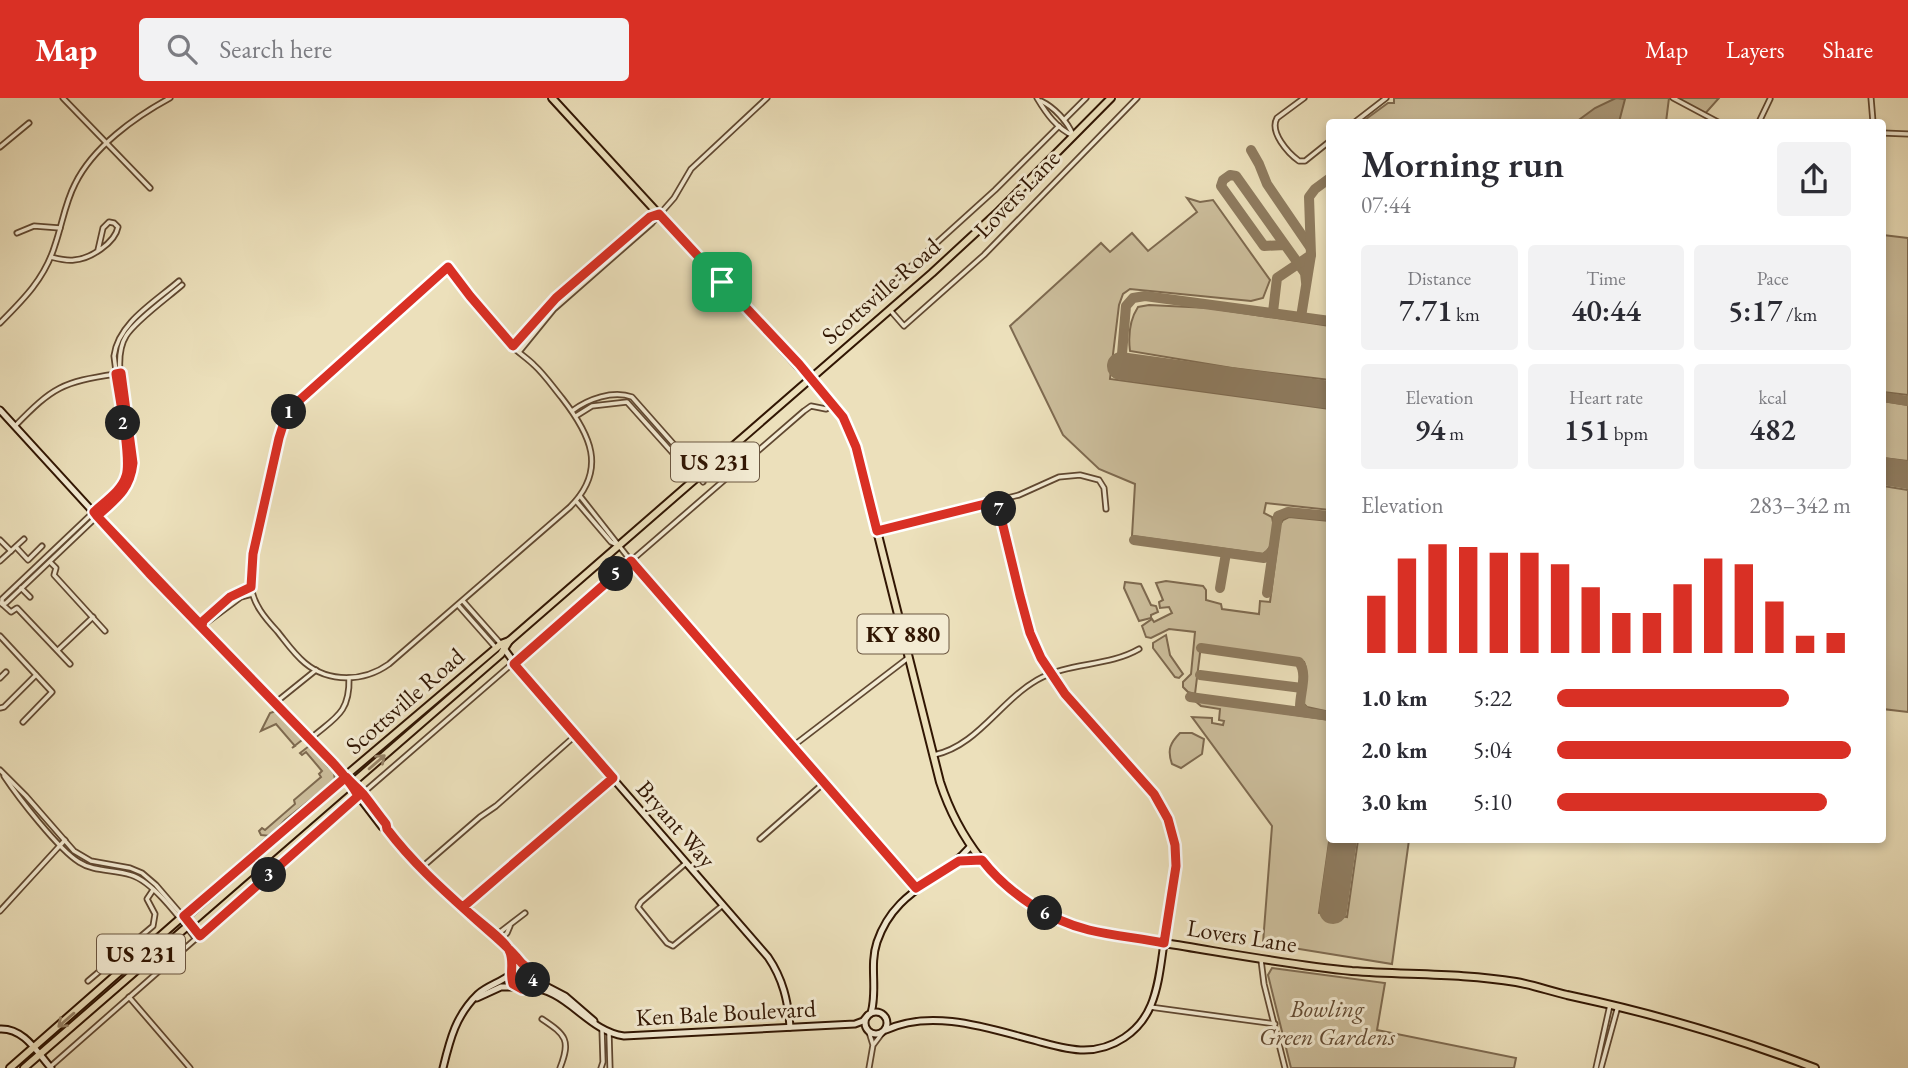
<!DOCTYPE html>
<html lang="en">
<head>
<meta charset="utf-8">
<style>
  body { margin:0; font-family:"EB Garamond",serif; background:#f2f2f3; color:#2b2b33; height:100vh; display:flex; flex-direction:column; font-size:26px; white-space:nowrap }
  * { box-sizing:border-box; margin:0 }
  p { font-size:23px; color:#7c7c81 }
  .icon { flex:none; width:38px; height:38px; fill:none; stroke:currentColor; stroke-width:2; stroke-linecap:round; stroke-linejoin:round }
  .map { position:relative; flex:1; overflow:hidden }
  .panel { position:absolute; left:1326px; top:21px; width:560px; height:724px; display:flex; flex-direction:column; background:#fff; border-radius:7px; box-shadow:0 4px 10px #0003 }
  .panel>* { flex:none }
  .pin { position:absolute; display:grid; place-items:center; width:60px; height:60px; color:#fff; margin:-30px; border-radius:14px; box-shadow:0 4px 10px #0006 }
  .km { position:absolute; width:35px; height:35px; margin:-18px; border-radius:50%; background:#222; color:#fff; font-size:19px; line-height:35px; text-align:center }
  .round { display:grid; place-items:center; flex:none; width:74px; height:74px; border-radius:7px; background:#f2f2f3 }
  .headline { display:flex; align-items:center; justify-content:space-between; height:119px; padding:0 35px }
  h1 { font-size:38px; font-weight:600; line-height:52px }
  .stats { display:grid; grid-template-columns:repeat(3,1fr); gap:10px; height:119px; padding:7px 35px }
  .stats div { display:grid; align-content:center; border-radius:7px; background:#f2f2f3; text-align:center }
  .stats b { font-size:30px; font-weight:600 }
  .stats small { font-size:19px; font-weight:400 }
  .stats p { font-size:19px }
  .chart { height:196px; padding:14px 35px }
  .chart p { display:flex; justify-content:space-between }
  .chart svg { width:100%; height:126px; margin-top:7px; stroke:#d93025; stroke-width:6 }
  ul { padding:0 35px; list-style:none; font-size:23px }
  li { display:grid; grid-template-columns:112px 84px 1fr; align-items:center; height:52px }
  li i { height:18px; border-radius:9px; background:#d93025 }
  header { display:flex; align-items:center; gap:42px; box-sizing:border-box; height:98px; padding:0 35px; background:#d93025; color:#fff }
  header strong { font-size:33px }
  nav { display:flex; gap:38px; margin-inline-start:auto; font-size:24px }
  .search { width:490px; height:63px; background:#f2f2f3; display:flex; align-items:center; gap:18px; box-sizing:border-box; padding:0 24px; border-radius:7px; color:#7c7c81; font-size:26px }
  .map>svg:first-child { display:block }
  .green { fill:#ccbe9c; stroke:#7e6a50; stroke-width:2 }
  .water { fill:#ac9b7c; stroke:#7b664c; stroke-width:2 }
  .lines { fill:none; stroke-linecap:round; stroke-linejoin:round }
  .taxiway { stroke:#8e7b5f; stroke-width:10 }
  .runway { stroke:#8e7b5f; stroke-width:28 }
  .street-casing { stroke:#604831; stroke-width:7 }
  .secondary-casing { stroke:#311603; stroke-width:9 }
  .primary-casing { stroke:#311603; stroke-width:10 }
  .street { stroke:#f3ebd3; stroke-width:3.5 }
  .secondary { stroke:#f3ebd3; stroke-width:5 }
  .primary { stroke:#ece0bb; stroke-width:6 }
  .oneway { stroke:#988568 }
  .route-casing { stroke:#fff; stroke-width:14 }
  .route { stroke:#d93025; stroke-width:9 }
  .labels { text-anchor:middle; stroke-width:6; stroke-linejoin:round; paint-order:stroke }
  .shield { fill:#f3ebd3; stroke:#6b5641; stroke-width:2 }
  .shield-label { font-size:23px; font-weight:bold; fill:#311603 }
  .street-label { font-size:24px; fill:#311603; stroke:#f3ebd3 }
  .park-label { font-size:24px; font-style:italic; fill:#604831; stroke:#f3ebd3 }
</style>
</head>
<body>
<header>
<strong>Map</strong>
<div class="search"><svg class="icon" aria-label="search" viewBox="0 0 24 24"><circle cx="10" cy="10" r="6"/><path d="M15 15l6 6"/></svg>Search here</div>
<nav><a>Map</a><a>Layers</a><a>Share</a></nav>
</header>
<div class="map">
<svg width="1908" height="970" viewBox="0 0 1908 970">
  <rect width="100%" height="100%" fill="#ece0bb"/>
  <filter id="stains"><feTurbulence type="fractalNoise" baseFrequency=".00286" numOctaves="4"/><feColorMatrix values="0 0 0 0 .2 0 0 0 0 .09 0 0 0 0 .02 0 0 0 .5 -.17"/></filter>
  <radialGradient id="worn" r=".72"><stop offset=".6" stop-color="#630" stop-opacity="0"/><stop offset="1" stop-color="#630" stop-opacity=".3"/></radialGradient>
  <g class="green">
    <polygon points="1394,0 1669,0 1666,24 1362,24 1388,5 1394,5"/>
    <polygon points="1674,0 1719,0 1703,18"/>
    <path d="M1187 100 1200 104 1213 102 1270 182 1263 200 1251 203 1130 191 1123 196 1119 207 1110 281 1330 311V412L1266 405 1264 415 1272 419C1275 431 1274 450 1263 456L1132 438 1135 386 1099 371 1063 337 1010 228 1101 145 1110 154 1132 135 1148 153 1197 114Z"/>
    <polygon points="1883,137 1908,140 1908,297 1883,294"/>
    <path d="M1149 207 1209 210 1330 228V282L1232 270 1130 253C1128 237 1129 223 1138 209Z"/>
    <polygon points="1883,303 1908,307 1908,363 1883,360"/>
    <polygon points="1883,388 1908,392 1908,614 1883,611"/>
    <polygon points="1289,419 1330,423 1330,614 1307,609 1303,605 1306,570 1304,564 1201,547 1195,596 1188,594 1183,589 1183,584 1191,576 1195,534 1169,531 1151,540 1146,539 1142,528 1152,521 1154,524 1172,515 1169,509 1160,510 1159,504 1163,502 1156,485 1166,483 1203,488 1206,492 1206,502 1221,506 1222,511 1259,516 1260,503 1270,504 1280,427 1283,422"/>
    <polygon points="1125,484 1141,486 1151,507 1156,508 1158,514 1151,517 1151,520 1139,523 1124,490"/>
    <polygon points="1166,537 1170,557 1183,576 1179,580 1175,579 1153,550 1153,545"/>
    <polygon points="1194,602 1330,622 1330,737 1319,815 1347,819 1358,742 1409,742 1392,866 1263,845 1272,728 1192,619 1212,620 1212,625 1223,627 1224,623 1219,622 1220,611 1201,608"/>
    <polygon points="276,613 302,639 302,642 292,650 295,648 276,626 261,633 270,615"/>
    <path d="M1180 635H1192L1204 641 1202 656 1181 670 1172 666C1167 652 1170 645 1180 635Z"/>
    <polygon points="309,648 334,675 335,682 285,722 271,738 261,737 259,733 262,730 265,732 295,706 294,702 321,679 319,676 322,673 306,654 302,657 300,655"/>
    <polygon points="1272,870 1385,885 1377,932 1516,960 1514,970 1291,970 1268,877"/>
  </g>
  <polygon class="water" points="1616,0 1625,1 1619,24 1576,24 1595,10"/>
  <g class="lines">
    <g class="taxiway">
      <polyline points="1251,52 1259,66 1267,86 1310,149"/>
      <polyline points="1285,147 1264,148 1221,88 1223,82 1230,77 1236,78 1305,175 1306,184"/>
      <polyline points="1273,214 1277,180 1311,157 1309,99 1315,91 1330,80"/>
      <polyline points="1301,219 1311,157"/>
      <polyline points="1121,268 1126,208 1133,200 1145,198 1330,223"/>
      <polyline points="1883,299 1908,303"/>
      <polyline points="1134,442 1264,460 1273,453"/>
      <polyline points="1220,490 1226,455"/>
      <polyline points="1267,495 1278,418 1288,414 1330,418"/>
      <path d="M1201 550 1299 564C1308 576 1300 594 1300 609L1306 614"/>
      <polyline points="1200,577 1302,590"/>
      <polyline points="1190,599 1330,618"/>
    </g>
    <g class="runway">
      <polyline points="1121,268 1330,297"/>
      <polyline points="1883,373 1908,377"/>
      <polyline points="1333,812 1343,742"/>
    </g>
    <g class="street-casing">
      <g id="street">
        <polyline points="63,0 150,90"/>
        <path d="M1037 0C1046 15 1057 31 1074 38"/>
        <path d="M1304 0 1277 20C1269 34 1288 55 1299 63H1305L1330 43"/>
        <polyline points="1673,0 1718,24"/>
        <polyline points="1871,0 1873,24"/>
        <path d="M1041 3C1054 9 1067 23 1073 37"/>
        <polyline points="1064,22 1086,0"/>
        <polyline points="1355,24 1386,0"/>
        <polyline points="1759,24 1770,1"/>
        <polyline points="1883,35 1908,36"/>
        <polyline points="0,49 29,25"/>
        <polyline points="17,135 34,128 60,130"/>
        <path d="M51 159C59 161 66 163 74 162 90 161 115 145 118 129L114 125 109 124 103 130 98 152"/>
        <path d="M448 169C469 197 490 223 513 249 520 256 527 260 534 267 544 276 553 289 562 300 590 336 608 371 570 409L389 566C364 584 329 585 305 565 294 556 286 544 277 533 265 520 253 506 251 488 246 457 262 413 269 383 273 364 276 344 283 326 287 316 293 307 300 299Z"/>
        <path d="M179 183C155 204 118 225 114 258L127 359 126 379 120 389 2 501V506L6 505 128 389C144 346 105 271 126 238 135 223 167 200 182 187"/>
        <polyline points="879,197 995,92 1059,28"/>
        <polyline points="890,212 904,228 984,157 1137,0"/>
        <path d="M0 225C24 201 45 180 55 147 62 127 65 105 75 86 93 49 135 19 170 0"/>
        <polyline points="514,248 556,200 650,119 656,116"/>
        <polyline points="519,254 554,211 652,125 674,100 691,71 767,0"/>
        <path d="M572 313C588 301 613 292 632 299L693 368 703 384"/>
        <polyline points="576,318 592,308 627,304 696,381"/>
        <path d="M15 328C53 289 62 284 116 276"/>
        <polyline points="580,398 631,463 917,790"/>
        <polyline points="576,403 611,444 617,447"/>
        <polyline points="997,403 1028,529 1040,560 1065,596 1154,696 1168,721 1175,747 1176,768 1164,844"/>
        <polyline points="877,433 1019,397 1059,379 1080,377 1099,382 1104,390 1106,411"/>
        <polyline points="0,442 11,453"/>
        <polyline points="16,449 28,462 42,448"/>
        <polyline points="0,463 24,441"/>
        <polyline points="50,464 56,470 54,477 105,533"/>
        <polyline points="21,490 30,499"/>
        <polyline points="463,503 501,546"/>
        <polyline points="1,505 11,514 17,510 70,566"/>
        <polyline points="458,507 496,550"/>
        <polyline points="202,528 203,523 239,493 250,489"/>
        <polyline points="202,528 241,499 252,496"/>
        <polyline points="0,538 52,594 23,624"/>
        <polyline points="58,552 93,519"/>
        <polyline points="0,580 6,574"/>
        <polyline points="275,605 316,572"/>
        <polyline points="0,610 4,609 36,577"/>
        <path d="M310 641C334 620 350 616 349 580"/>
        <polyline points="793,648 908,560"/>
        <path d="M934 657C977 648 999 604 1037 582 1068 564 1108 569 1139 551"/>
        <polyline points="0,672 26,698 74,753 91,763 130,770 142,775 156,787 199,837"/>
        <path d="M4 678C18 699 58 751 79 764 94 774 114 771 131 777 154 784 181 822 196 841"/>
        <polyline points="363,695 804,313 811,308 826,311 834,307"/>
        <polyline points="760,741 825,684"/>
        <polyline points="686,765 641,804 638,809 667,845 673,848 723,807"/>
        <polyline points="421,770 480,719 496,708 576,637"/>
        <polyline points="463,809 613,680"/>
        <polyline points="0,813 65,742"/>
        <polyline points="495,838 525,815"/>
        <polyline points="500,842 507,835 510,828"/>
        <polyline points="1261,862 1264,886 1285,970"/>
        <polyline points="88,883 153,828 155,816 147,801 153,792"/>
        <polyline points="129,899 190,970"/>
        <polyline points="1150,909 1275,926"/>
        <path d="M542 921C566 937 571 942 560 970"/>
        <polyline points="869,934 873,947 869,970"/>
        <polyline points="609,935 610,970"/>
        <polyline points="874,946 883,934"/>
        <polyline points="50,969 358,698"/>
        <polyline points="601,970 603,964 602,932"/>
        <polyline points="1596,970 1610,907"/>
        <polyline points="1601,970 1618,908"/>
      </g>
    </g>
    <g class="secondary-casing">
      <g id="secondary">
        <polyline points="0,312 149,475 355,690 360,692 395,743 413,763 507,849 525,868"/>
        <path d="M503 549 524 578 768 859C783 881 788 903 790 929"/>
        <polyline points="355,691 356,695 382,729 387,731"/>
        <polyline points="959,763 982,762"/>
        <polyline points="509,851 513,872"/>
        <circle cx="522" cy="879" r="11"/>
        <polyline points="533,876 542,886 565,898 594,923"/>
        <path d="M524 890C566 887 585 933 624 938L855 926 863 923 868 917"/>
        <polyline points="477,900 501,889 514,889"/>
        <circle cx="876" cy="925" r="11"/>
        <path d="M871 915C878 892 869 868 877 844 895 791 939 785 971 748"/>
        <path d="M0 931C24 930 37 954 51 970"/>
        <path d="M886 932C932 910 991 931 1037 943 1052 947 1068 952 1084 952 1113 952 1140 934 1151 907 1159 888 1161 865 1164 845"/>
        <path d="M443 970C450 941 456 917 478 896 488 887 502 884 512 875"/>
      </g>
    </g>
    <g class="primary-casing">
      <g id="primary">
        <path d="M552 0 834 307 843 319 856 349 940 684C958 739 994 789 1047 816 1084 834 1124 838 1164 845 1227 855 1289 867 1352 873 1407 877 1462 875 1516 884 1533 887 1550 893 1567 897 1652 915 1734 939 1815 970"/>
        <polyline points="10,970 264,747 501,546 509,543 932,175 997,115 1111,0"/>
        <polyline points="24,970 501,556 509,543"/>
      </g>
    </g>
    <use href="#street" class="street"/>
    <use href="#secondary" class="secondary"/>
    <use href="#primary" class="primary"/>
  </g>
  <defs><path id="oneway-shaft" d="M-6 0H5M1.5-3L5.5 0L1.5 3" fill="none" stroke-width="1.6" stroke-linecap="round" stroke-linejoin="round" transform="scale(1.75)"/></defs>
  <g class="oneway">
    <use href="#oneway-shaft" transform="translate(377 664) rotate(-41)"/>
    <use href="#oneway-shaft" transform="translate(66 922) rotate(139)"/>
  </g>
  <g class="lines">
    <g class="route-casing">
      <path id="route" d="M722 184 659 116 650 119 556 200 513 248 470 198 448 169 293 308 285 321 279 340 253 456 251 489 230 499 203 523 202 528 97 418C116 401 130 392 133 365L121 275 116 276C119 297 132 361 126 378 122 393 104 404 94 414L97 418 149 475 333 665C343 676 352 686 358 698L200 838 184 818 346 679C352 686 358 690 363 696 371 706 378 716 386 726L387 731C412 764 441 790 471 817 487 832 505 845 519 862 524 869 530 870 533 878L529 888 522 891 513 886C509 874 515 864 509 852 504 841 473 820 463 809L613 680 514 566 631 463 916 790 959 763 982 762C1007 794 1048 822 1089 832 1114 838 1139 840 1164 845L1176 768 1175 747 1168 721 1154 696 1065 596 1041 560 1030 535 1020 498 997 403 877 433 856 349 843 319 799 266 722 184"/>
    </g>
    <use href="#route" class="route"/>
  </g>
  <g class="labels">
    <g class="shield">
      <rect x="671" y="344.5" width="88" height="39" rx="5"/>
      <rect x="857.5" y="516.5" width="91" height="39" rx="5"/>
      <rect x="97" y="836.5" width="88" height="39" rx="5"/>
    </g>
    <g class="shield-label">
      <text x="715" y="372">US 231</text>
      <text x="903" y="544">KY 880</text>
      <text x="141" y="864">US 231</text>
    </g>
    <g class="street-label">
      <text transform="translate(1017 96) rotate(-46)" y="8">Lovers Lane</text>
      <text transform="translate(881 193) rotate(-41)" y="8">Scottsville Road</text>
      <text transform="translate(405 603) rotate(-41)" y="8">Scottsville Road</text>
      <text transform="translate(676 726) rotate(49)" y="8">Bryant Way</text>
      <text transform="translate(1242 838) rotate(9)" y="8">Lovers Lane</text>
      <text transform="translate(726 915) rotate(-3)" y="8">Ken Bale Boulevard</text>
    </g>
    <g class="park-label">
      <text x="1327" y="919">Bowling<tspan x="1327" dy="28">Green Gardens</tspan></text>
    </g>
  </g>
  <rect width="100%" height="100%" filter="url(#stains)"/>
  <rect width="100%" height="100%" fill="url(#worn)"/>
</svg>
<div class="pin" style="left:722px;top:184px;background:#1e9e55"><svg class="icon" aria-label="arrive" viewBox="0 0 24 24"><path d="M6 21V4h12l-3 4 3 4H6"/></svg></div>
<b class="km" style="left:289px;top:314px">1</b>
<b class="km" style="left:123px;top:325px">2</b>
<b class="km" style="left:269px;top:777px">3</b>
<b class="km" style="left:533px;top:882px">4</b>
<b class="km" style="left:616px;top:476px">5</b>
<b class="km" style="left:1045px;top:815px">6</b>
<b class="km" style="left:999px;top:411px">7</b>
<section class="panel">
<div class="headline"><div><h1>Morning run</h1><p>07:44</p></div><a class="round"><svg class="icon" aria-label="share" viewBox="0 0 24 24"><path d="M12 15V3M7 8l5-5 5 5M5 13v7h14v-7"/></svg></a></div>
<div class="stats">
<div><p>Distance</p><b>7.71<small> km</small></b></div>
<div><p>Time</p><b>40:44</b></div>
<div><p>Pace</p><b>5:17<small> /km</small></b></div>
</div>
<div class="stats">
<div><p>Elevation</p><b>94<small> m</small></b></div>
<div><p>Heart rate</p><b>151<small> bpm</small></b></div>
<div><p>kcal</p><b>482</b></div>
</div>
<div class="chart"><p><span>Elevation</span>283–342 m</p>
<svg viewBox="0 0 160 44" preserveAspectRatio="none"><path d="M5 44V24M15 44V11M25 44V6M35 44V7M45 44V9M55 44V9M65 44V13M75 44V21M85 44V30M95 44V30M105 44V20M115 44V11M125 44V13M135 44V26M145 44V38M155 44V37"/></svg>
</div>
<ul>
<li><b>1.0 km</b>5:22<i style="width:79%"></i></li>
<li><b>2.0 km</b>5:04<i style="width:100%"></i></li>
<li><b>3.0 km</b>5:10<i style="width:92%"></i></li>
</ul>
</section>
</div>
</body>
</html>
